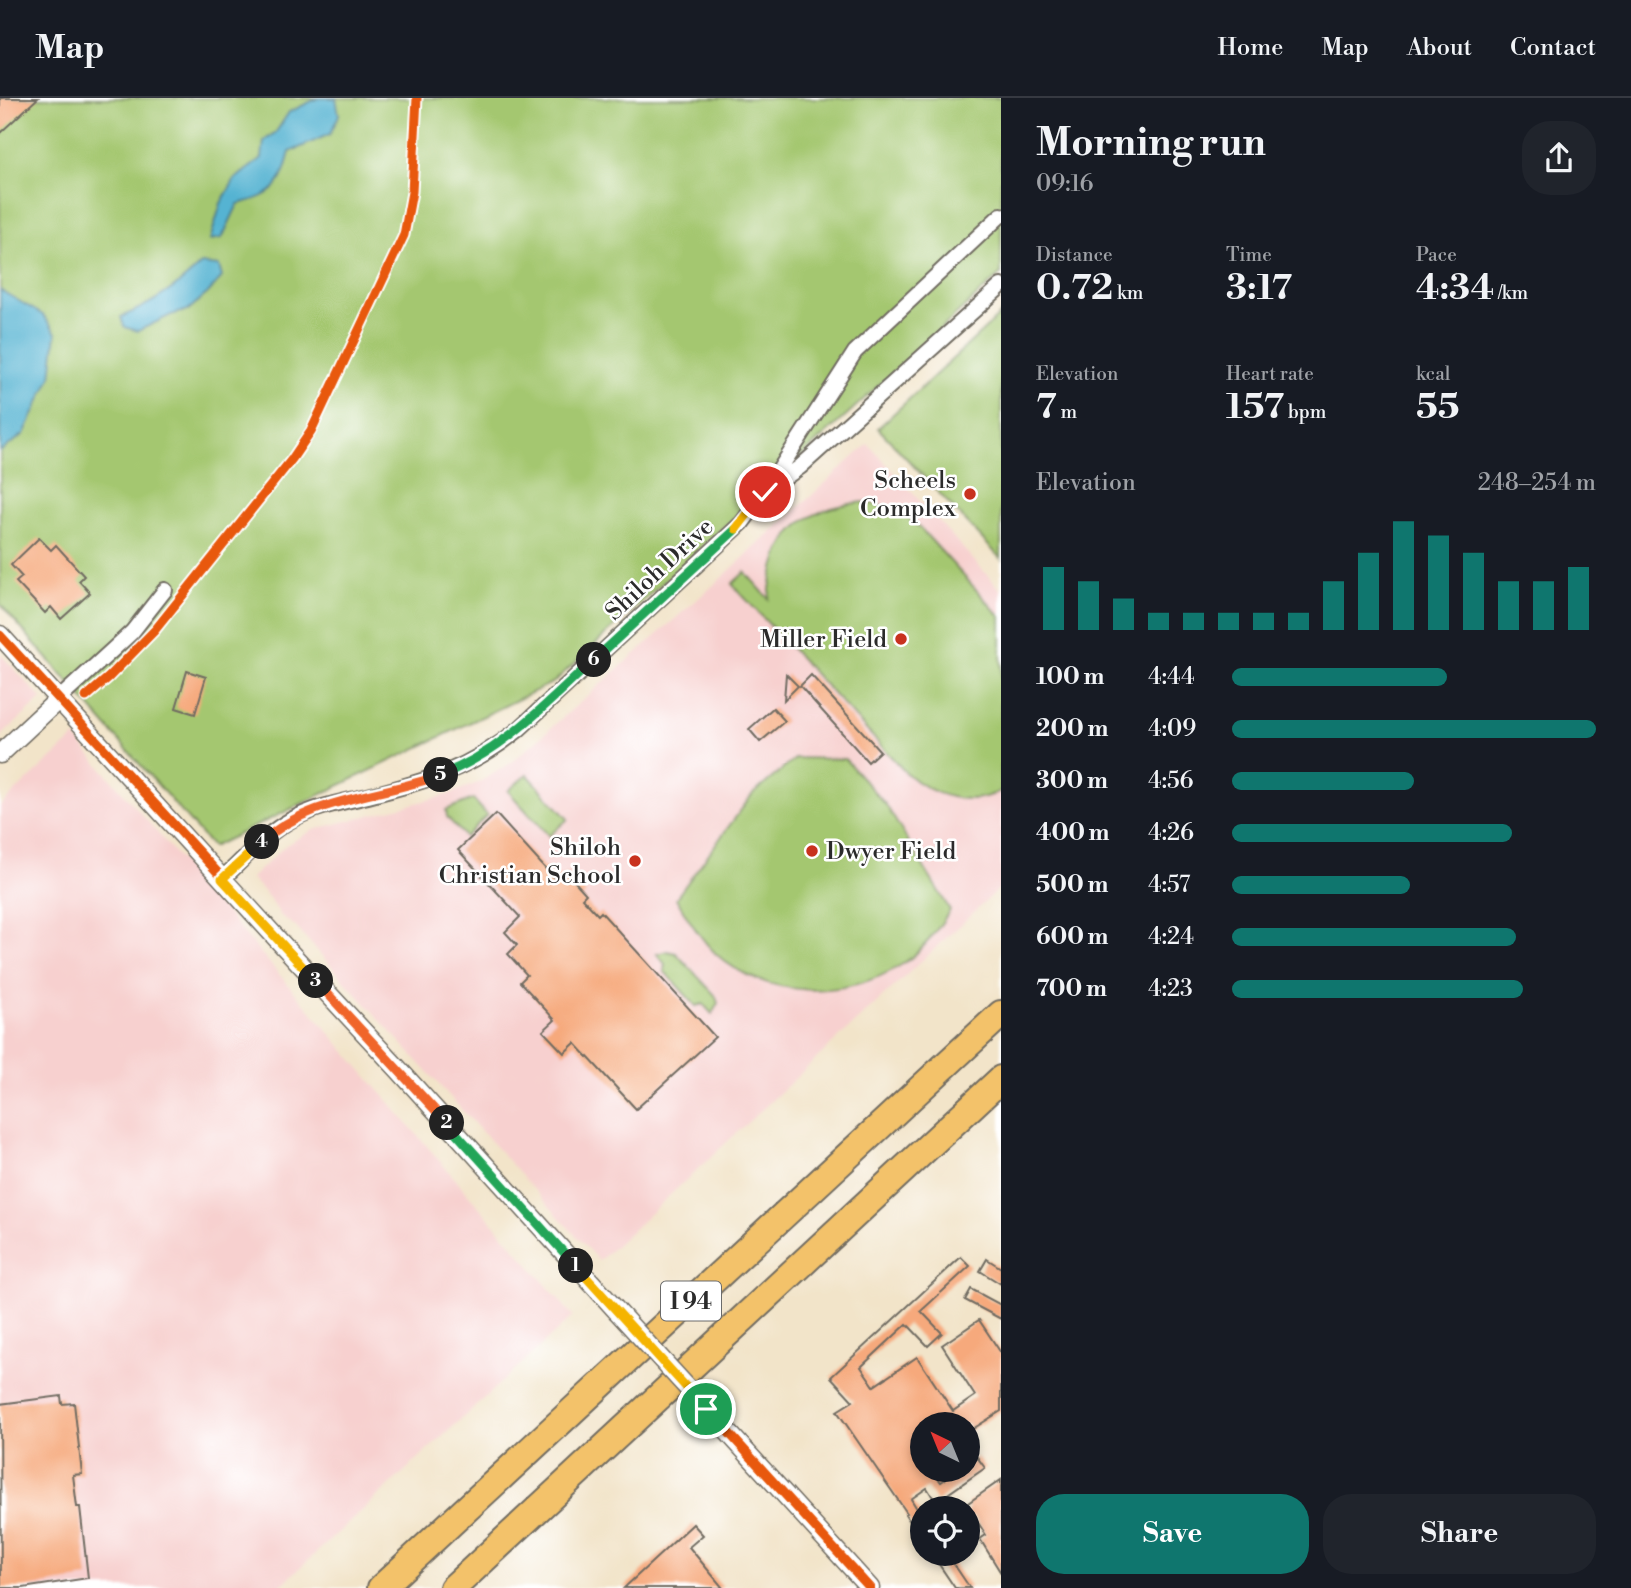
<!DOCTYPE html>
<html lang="en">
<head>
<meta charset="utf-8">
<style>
  body { margin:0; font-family:"Libre Bodoni",serif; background:#20242c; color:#f1f3f6; height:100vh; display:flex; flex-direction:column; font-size:26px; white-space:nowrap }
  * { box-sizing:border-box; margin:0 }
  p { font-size:23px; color:#9ea1a6 }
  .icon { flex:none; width:38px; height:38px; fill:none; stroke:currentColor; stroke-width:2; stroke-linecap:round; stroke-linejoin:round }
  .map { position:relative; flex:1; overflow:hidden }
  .details { display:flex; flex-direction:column; background:#171b24; width:630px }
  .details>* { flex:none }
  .needle { width:46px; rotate:317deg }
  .buttons { position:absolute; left:910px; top:1314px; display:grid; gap:14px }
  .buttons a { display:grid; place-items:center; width:70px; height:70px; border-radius:50%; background:#171b24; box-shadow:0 4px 10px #0003; font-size:35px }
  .pin { position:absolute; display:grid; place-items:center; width:60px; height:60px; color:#fff; margin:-30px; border:4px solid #fff; border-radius:50%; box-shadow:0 2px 7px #0007 }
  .km { position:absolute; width:35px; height:35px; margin:-18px; border-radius:50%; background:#222; color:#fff; font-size:19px; line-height:35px; text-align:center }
  .round { display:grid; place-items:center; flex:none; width:74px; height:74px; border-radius:28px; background:#20242c }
  .headline { display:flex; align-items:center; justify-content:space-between; height:119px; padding:0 35px }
  h1 { font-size:38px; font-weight:700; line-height:52px }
  .stats { display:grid; grid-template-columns:repeat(3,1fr); gap:10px; height:119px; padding:7px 35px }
  .stats div { display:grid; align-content:center }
  .stats b { font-size:35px; font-weight:700 }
  .stats small { font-size:19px; font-weight:400 }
  .stats p { font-size:19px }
  .chart { height:196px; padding:14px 35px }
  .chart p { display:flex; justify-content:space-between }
  .chart svg { width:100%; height:126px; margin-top:7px; stroke:#0f766e; stroke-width:6 }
  .cta { display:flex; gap:14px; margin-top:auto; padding:14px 35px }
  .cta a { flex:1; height:80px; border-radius:28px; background:#0f766e; color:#fff; font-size:28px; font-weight:700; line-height:80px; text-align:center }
  .cta a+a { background:#20242c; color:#f1f3f6 }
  ul { padding:0 35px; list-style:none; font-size:23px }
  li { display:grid; grid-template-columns:112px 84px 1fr; align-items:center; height:52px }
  li i { height:18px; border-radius:9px; background:#0f766e }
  header { display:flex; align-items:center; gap:42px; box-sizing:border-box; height:98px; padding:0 35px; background:#171b24; border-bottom:2px solid #363941 }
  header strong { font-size:33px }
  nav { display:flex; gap:38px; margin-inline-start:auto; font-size:24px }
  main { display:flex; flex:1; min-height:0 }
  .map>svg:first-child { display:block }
  .built { fill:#f7d0cf }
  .green { fill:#a4c770; stroke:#68794e; stroke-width:2 }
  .water { fill:#54b3d2; stroke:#406f7e; stroke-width:2 }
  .building { fill:#f6a97b }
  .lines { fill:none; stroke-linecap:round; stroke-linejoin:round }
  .minor-casing { stroke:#716c62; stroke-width:18 }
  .tertiary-casing { stroke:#716c62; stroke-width:21 }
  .motorway-casing { stroke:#716c62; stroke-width:30 }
  .minor { stroke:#fff; stroke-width:14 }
  .tertiary { stroke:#fff; stroke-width:18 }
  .motorway { stroke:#f3c26a; stroke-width:26 }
  .tertiary-bridge-casing { stroke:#716c62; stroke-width:21; stroke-linecap:butt }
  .tertiary-bridge { stroke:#fff; stroke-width:18 }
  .cycleway-casing { stroke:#fff; stroke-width:13 }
  .cycleway { stroke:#e8590c; stroke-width:9 }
  .split-1-casing { stroke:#fff; stroke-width:14 }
  .split-2-casing { stroke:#fff; stroke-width:14 }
  .split-3-casing { stroke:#fff; stroke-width:14 }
  .split-4-casing { stroke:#fff; stroke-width:14 }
  .split-5-casing { stroke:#fff; stroke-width:14 }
  .split-6-casing { stroke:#fff; stroke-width:14 }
  .split-7-casing { stroke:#fff; stroke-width:14 }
  .split-8-casing { stroke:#fff; stroke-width:14 }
  .split-1 { stroke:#f5b400; stroke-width:9 }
  .split-2 { stroke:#22a559; stroke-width:9 }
  .split-3 { stroke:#f0652b; stroke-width:9 }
  .split-4 { stroke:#f5b400; stroke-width:9 }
  .split-5 { stroke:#f0652b; stroke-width:9 }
  .split-6 { stroke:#22a559; stroke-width:9 }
  .split-7 { stroke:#22a559; stroke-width:9 }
  .split-8 { stroke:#f5b400; stroke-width:9 }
  .poi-dot { fill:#c8321e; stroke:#fff; stroke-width:2.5 }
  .labels { text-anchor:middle; stroke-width:5; stroke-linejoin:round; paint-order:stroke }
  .shield { fill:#fff; stroke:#6b6b6b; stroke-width:2 }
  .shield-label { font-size:23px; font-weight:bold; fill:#2b2b2b }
  .poi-label { font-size:24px; fill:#2b2b2b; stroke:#fff; text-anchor:end }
  .street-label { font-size:24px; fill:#2b2b2b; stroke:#fff }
</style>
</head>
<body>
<header>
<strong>Map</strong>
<nav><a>Home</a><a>Map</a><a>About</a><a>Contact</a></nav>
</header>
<main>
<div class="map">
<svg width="1001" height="1490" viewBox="0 0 1001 1490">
  <rect width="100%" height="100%" fill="#fff"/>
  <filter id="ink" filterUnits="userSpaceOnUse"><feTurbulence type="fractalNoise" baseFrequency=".0143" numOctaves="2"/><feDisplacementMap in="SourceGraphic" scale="14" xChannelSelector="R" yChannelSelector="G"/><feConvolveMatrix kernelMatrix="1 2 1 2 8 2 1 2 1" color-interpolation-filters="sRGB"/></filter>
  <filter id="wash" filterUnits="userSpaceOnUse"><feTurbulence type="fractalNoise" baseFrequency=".00686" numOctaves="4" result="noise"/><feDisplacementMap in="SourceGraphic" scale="28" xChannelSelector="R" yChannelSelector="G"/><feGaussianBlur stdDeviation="1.57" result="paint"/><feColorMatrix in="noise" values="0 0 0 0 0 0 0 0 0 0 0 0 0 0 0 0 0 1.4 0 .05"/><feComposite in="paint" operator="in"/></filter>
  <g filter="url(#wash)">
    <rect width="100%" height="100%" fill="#f2e4c9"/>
    <g class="built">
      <polygon points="868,346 1001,492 1001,789 599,1163 295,828 281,818 270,801 251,780 286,747 313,732 447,697 478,685 511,665 716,485"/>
      <polygon points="0,556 42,601 0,639"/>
      <polygon points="75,639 573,1218 278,1490 0,1490 0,708"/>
    </g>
    <g class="green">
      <polygon points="0,0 1001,0 1001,176 554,584 212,749 0,506"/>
      <polygon points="1001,216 1001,461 878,330"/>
      <path d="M864 404 885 409 906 418 921 431 1001 519V693C968 710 932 698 906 675L732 486 745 474 769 501C774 437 801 410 864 404Z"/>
      <path d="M796 660 845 661 886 707 950 812C937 833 922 854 901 867 846 902 765 901 716 856 699 839 687 820 676 800L752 697Z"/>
      <polygon points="527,676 568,721 549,738 508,693"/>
      <polygon points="473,701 487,717 465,739 447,719 446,712"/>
      <polygon points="667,853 676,855 715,897 718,905 712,916 703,906 696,908 664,873 665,866 657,856"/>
    </g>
    <g class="water">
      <path d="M318 0H336L339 17 330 36 290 54C281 89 274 98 238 106L222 140 210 142 221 105 235 81 262 60 264 43 276 34 289 14Z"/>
      <path d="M201 166 219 168 222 179 208 195 188 212 171 217 138 233 124 229 121 219C150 207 179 188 201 166Z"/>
      <polygon points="0,192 43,217 56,235 51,279 24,336 0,354"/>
    </g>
    <g id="blocks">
      <g class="building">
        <polygon points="0,0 38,0 0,35"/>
        <polygon points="39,440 51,452 56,447 84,478 79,483 90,495 61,521 51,509 45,515 16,484 22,479 11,467"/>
        <polygon points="187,573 206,579 195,616 176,610"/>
        <polygon points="786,576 798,588 784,602"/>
        <polygon points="811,577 880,653 868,664 800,588"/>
        <polygon points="773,610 785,623 760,644 749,631"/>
        <polygon points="496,716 554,780 558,776 562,780 567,775 586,796 582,800 598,817 601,814 715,939 636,1011 575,945 564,955 543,933 555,922 520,884 527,877 508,856 517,847 505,834 520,819 458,752"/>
        <polygon points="961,1159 970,1168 921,1213 942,1235 928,1248 907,1226 861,1269 874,1288 917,1259 953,1313 975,1298 942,1247 979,1222 1001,1255 1001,1313 968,1334 968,1326 922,1326 922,1372 932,1372 941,1384 958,1372 968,1372 968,1366 977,1359 985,1370 936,1404 927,1390 911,1401 922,1419 922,1442 905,1416 907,1415 837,1313 853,1303 831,1279"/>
        <polygon points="987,1161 1001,1170 1001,1186 980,1173"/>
        <polygon points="971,1191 1001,1207 1001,1221 965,1202"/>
        <polygon points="61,1298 62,1306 74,1305 82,1376 73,1377 77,1409 80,1409 88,1480 23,1490 1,1490 0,1306"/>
        <polygon points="1001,1382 1001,1475 980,1441 986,1437 973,1417 968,1421 968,1405"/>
        <polygon points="693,1426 703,1437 689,1449 723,1490 624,1490"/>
        <polygon points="932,1456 947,1456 970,1490 955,1490"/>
      </g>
    </g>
  </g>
  <g filter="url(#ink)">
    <use href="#blocks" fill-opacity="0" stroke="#716c62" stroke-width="2"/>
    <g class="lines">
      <g class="minor-casing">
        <g id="minor">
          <polyline points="772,389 800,369 1001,188"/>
          <polyline points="59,601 132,534 165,492"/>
          <path d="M222 781C244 761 265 736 291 722 314 709 342 704 368 698 427 683 469 671 518 632L742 425 765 394 855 254 1001 117"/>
        </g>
      </g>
      <g class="tertiary-casing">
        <g id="tertiary">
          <polyline points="0,537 280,844 400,973 617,1213"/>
          <polyline points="0,656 59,601"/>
          <polyline points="707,1311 870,1490"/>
        </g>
      </g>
      <g class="motorway-casing">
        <g id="motorway">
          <polyline points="381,1490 1001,916"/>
          <polyline points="453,1490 1001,981"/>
        </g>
      </g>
      <use href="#minor" class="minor"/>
      <use href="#tertiary" class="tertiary"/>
      <use href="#motorway" class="motorway"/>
      <g class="tertiary-bridge-casing">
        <polyline id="tertiary-bridge" points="617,1213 707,1311"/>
      </g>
      <use href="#tertiary-bridge" class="tertiary-bridge"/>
      <g class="cycleway-casing">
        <g id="cycleway">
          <path d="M0 537C292 853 580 1172 870 1490"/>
          <polyline points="86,599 109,579 155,532 292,361 311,333 404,137 412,94 417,0"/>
        </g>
      </g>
      <use href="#cycleway" class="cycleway"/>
    </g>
  </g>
  <g class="lines" filter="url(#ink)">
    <g class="split-1-casing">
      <polyline id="split-1" points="576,1168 706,1311"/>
    </g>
    <g class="split-2-casing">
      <polyline id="split-2" points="447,1025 576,1168"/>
    </g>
    <g class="split-3-casing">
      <polyline id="split-3" points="316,883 447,1025"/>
    </g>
    <g class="split-4-casing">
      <polyline id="split-4" points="262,744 222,781 316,883"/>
    </g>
    <g class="split-5-casing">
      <path id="split-5" d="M262 744C310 699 381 699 441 677"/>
    </g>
    <g class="split-6-casing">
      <path id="split-6" d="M441 677C502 654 546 606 594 562"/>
    </g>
    <g class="split-7-casing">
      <polyline id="split-7" points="594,562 736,431"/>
    </g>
    <g class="split-8-casing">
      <polyline id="split-8" points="736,431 765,394"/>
    </g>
    <use href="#split-1" class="split-1"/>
    <use href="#split-2" class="split-2"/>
    <use href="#split-3" class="split-3"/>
    <use href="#split-4" class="split-4"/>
    <use href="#split-5" class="split-5"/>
    <use href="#split-6" class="split-6"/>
    <use href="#split-7" class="split-7"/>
    <use href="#split-8" class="split-8"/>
  </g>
  <g class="poi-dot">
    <circle cx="970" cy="396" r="7"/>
    <circle cx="901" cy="541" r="7"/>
    <circle cx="812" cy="753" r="7"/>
    <circle cx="635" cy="763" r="7"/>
  </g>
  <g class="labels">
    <rect class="shield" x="661" y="1183.5" width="60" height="39" rx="5"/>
    <g class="shield-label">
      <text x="691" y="1211">I 94</text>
    </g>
    <g class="poi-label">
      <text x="956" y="390">Scheels<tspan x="956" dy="28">Complex</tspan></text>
      <text x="887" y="549">Miller Field</text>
      <text x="621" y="757">Shiloh<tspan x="621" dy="28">Christian School</tspan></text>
      <text x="826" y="761" text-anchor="start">Dwyer Field</text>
    </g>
    <g class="street-label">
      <text transform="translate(659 471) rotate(-43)" y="8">Shiloh Drive</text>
    </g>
  </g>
</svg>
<div class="buttons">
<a><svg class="needle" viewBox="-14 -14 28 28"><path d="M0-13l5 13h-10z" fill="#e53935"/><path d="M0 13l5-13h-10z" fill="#9ea1a6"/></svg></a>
<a><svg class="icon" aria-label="locate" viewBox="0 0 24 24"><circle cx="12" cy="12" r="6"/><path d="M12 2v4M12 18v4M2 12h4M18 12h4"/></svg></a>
</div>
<div class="pin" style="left:706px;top:1311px;background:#1e9e55"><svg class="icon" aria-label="arrive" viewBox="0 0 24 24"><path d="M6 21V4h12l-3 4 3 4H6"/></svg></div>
<div class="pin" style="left:765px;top:394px;background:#d93025"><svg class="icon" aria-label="check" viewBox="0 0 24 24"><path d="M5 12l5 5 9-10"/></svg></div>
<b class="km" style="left:576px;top:1168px">1</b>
<b class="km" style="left:447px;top:1025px">2</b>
<b class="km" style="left:316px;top:883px">3</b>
<b class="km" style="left:262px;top:744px">4</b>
<b class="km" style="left:441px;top:677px">5</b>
<b class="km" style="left:594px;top:562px">6</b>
</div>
<section class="details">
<div class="headline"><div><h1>Morning run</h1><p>09:16</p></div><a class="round"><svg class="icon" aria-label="share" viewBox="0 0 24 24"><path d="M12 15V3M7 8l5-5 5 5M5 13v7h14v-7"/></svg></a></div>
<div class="stats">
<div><p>Distance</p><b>0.72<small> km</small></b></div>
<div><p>Time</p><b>3:17</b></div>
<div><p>Pace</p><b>4:34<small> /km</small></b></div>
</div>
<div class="stats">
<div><p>Elevation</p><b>7<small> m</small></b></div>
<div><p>Heart rate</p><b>157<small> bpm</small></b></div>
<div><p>kcal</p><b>55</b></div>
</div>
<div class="chart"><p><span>Elevation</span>248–254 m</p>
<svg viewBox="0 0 160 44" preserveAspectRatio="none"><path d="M5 44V22M15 44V27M25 44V33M35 44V38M45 44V38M55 44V38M65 44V38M75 44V38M85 44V27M95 44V17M105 44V6M115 44V11M125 44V17M135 44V27M145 44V27M155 44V22"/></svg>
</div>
<ul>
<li><b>100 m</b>4:44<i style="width:59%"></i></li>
<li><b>200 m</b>4:09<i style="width:100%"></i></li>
<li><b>300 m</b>4:56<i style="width:50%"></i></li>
<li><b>400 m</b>4:26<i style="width:77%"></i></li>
<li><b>500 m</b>4:57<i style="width:49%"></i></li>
<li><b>600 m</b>4:24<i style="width:78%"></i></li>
<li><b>700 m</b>4:23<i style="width:80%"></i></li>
</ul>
<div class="cta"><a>Save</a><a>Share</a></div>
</section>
</main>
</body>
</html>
